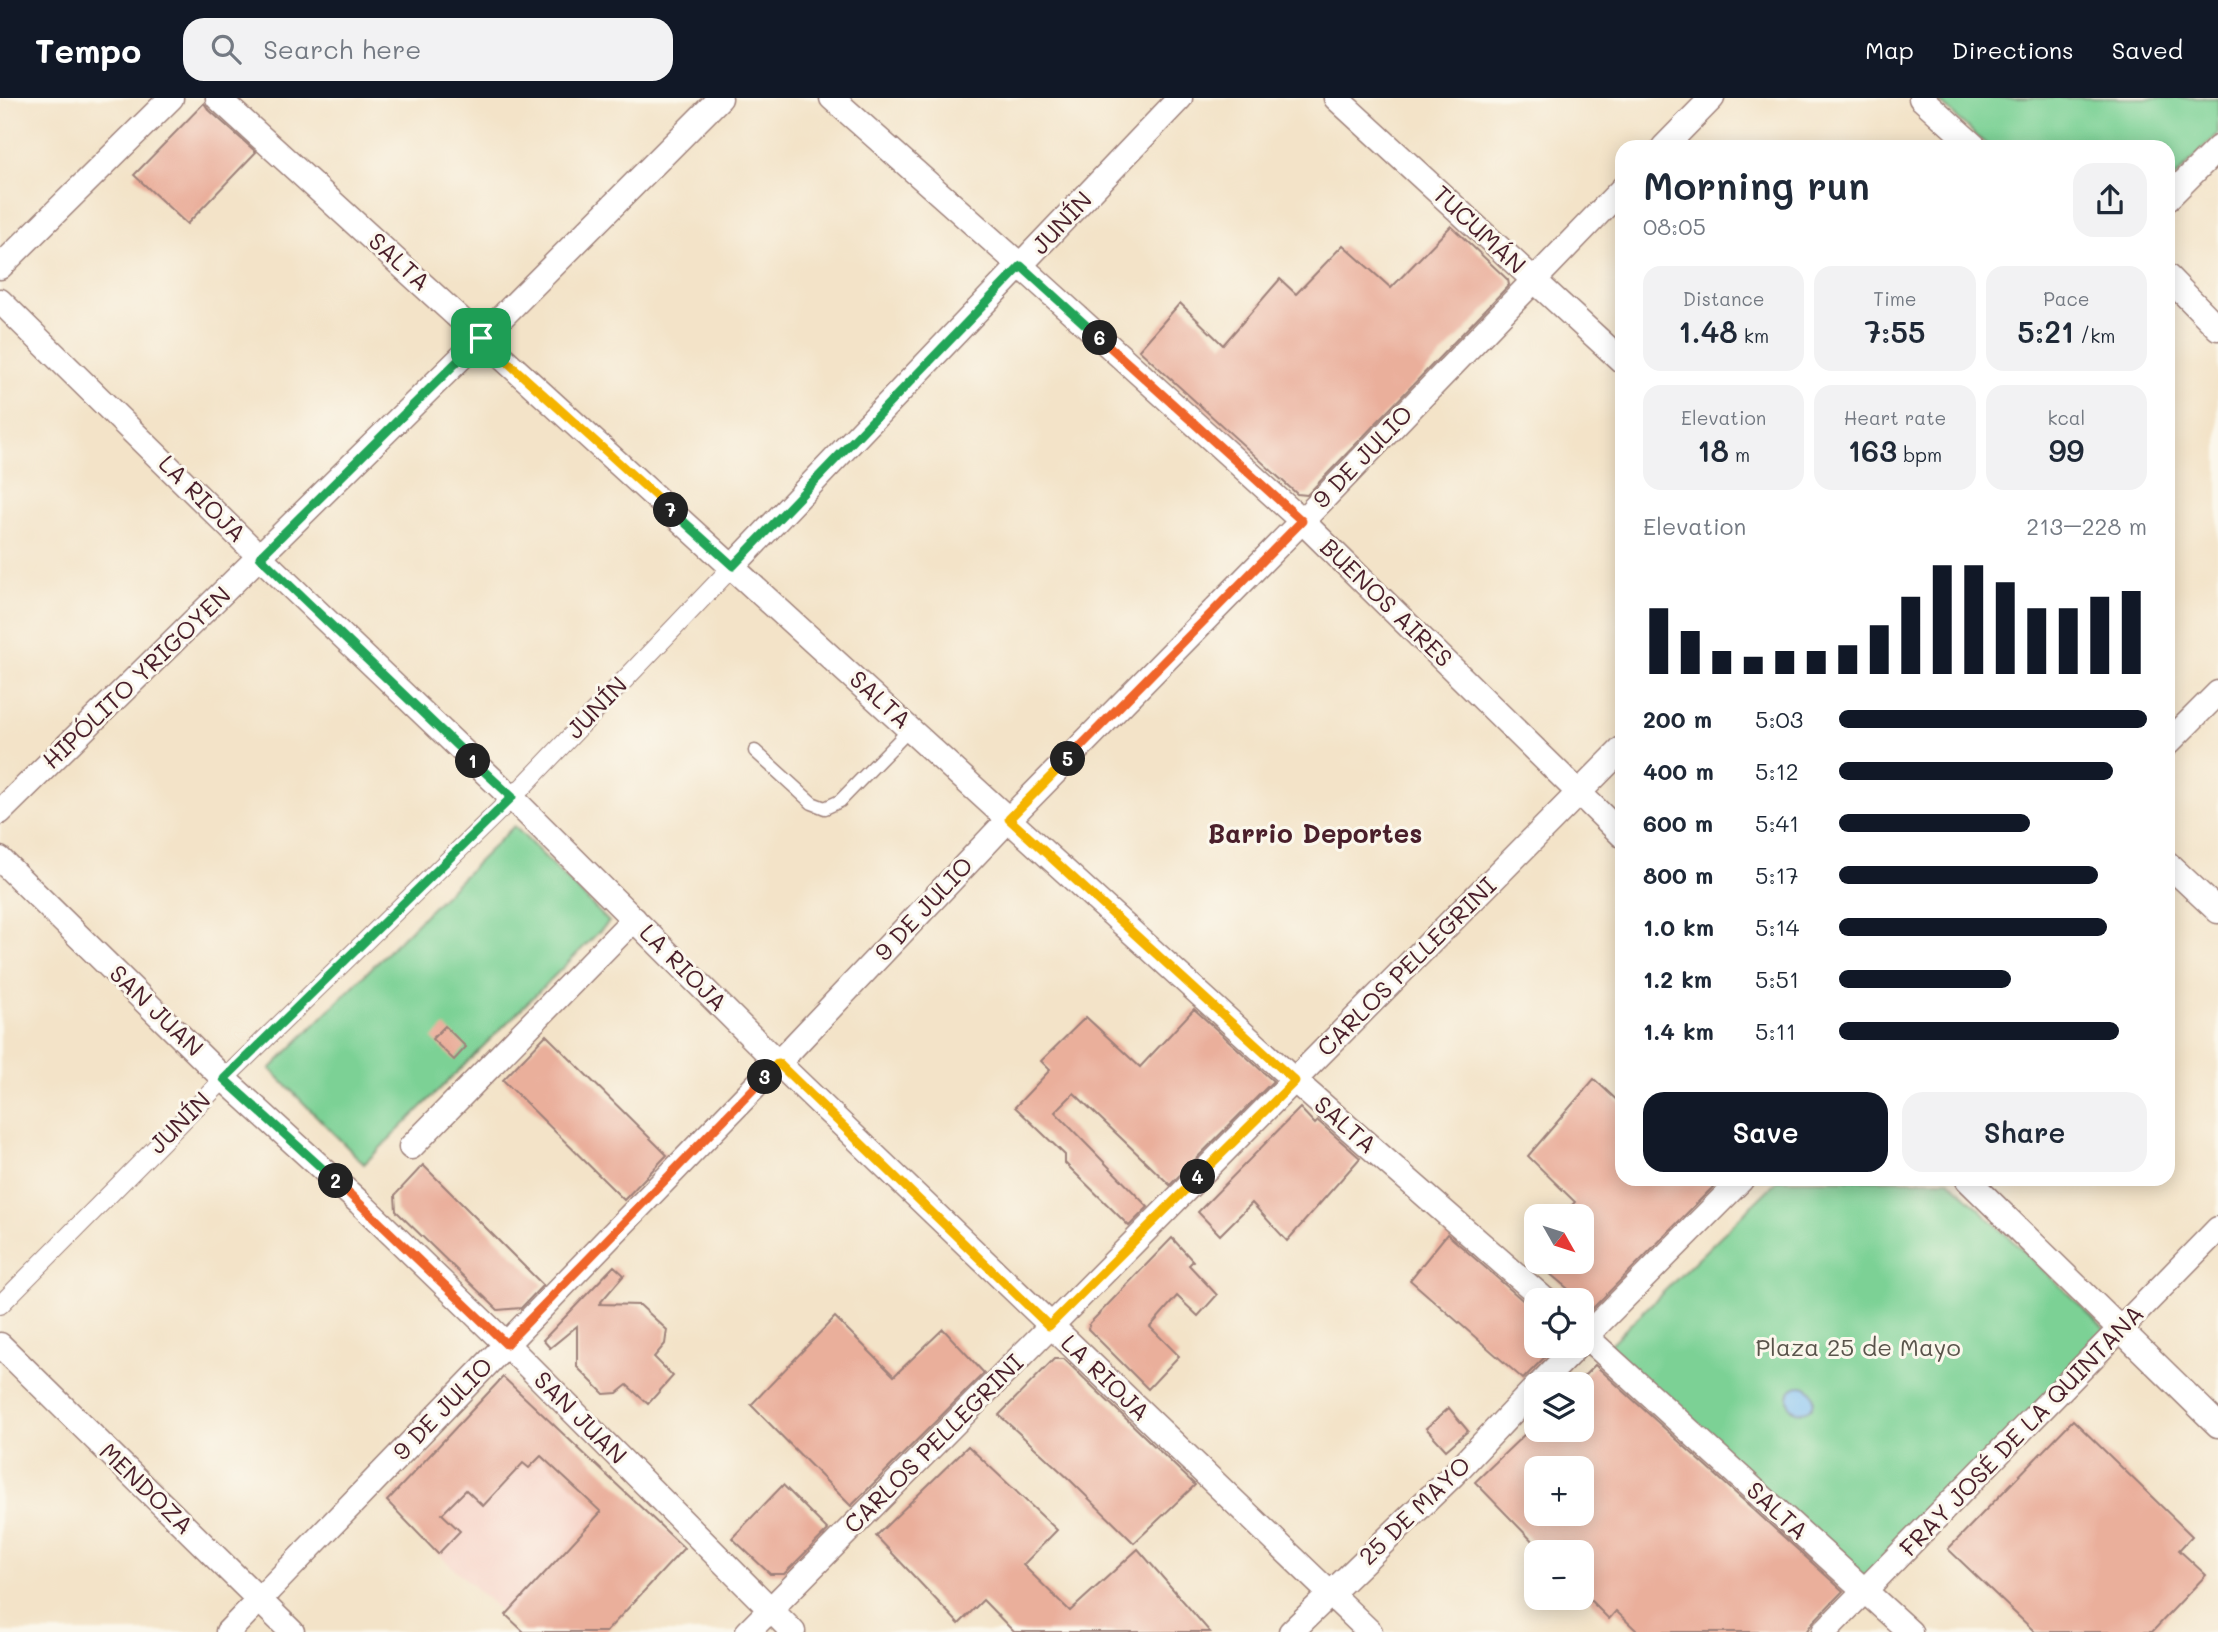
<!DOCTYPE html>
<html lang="en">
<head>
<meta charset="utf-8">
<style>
  body { margin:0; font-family:Mali,sans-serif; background:#f2f2f3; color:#1f2937; height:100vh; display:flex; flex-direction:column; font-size:26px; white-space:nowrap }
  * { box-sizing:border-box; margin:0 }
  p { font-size:23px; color:#747a83 }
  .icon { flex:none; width:38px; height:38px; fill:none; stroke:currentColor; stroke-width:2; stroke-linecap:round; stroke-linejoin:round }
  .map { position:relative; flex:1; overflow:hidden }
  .drawer { position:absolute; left:1615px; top:42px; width:560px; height:1046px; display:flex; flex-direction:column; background:#fff; border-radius:21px; box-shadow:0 4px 18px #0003 }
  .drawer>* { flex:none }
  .needle { width:46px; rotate:129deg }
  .buttons { position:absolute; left:1524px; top:1106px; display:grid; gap:14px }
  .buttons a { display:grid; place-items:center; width:70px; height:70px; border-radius:14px; background:#fff; box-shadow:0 4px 18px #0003; font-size:35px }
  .pin { position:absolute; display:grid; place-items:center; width:60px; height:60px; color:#fff; margin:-30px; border-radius:14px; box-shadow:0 4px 10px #0006 }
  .km { position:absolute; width:35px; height:35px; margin:-18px; border-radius:50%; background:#222; color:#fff; font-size:19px; line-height:35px; text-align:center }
  .round { display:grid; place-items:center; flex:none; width:74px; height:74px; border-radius:21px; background:#f2f2f3 }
  .summary { display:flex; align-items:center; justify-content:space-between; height:119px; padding:0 28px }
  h1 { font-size:38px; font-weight:600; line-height:52px }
  .stats { display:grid; grid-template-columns:repeat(3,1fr); gap:10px; height:119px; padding:7px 28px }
  .stats div { display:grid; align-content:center; border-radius:18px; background:#f2f2f3; text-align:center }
  .stats b { font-size:30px; font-weight:600 }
  .stats small { font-size:19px; font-weight:400 }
  .stats p { font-size:19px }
  .chart { height:196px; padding:14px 28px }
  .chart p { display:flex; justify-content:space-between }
  .chart svg { width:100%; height:126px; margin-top:7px; stroke:#111827; stroke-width:6 }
  .cta { display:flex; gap:14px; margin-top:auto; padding:14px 28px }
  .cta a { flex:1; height:80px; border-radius:21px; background:#111827; color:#fff; font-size:28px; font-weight:600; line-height:80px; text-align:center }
  .cta a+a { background:#f2f2f3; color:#1f2937 }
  ul { padding:0 28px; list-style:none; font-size:23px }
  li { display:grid; grid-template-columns:112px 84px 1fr; align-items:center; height:52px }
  li i { height:18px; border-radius:9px; background:#111827 }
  header { display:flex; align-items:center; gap:42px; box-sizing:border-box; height:98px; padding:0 35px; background:#111827; color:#fff }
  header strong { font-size:33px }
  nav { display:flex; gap:38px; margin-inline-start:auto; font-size:24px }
  .search { width:490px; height:63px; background:#f2f2f3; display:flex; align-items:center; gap:18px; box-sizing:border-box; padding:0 24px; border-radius:21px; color:#747a83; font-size:26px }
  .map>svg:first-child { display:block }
  .built { fill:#f7d1c6 }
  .green { fill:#7bd195; stroke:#627860; stroke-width:2 }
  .water { fill:#7dbff3; stroke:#646f8f; stroke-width:2 }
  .building { fill:#eaaf9b; fill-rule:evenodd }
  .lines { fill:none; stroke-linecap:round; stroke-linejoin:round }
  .service-casing { stroke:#9e817a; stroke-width:15 }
  .pedestrian-casing { stroke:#9e817a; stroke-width:20 }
  .minor-casing { stroke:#9e817a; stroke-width:27 }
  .service { stroke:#fff; stroke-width:12 }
  .pedestrian { stroke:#fff; stroke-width:18 }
  .minor { stroke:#fff; stroke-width:24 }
  .split-1-casing { stroke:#fff; stroke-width:14 }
  .split-2-casing { stroke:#fff; stroke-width:14 }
  .split-3-casing { stroke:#fff; stroke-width:14 }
  .split-4-casing { stroke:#fff; stroke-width:14 }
  .split-5-casing { stroke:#fff; stroke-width:14 }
  .split-6-casing { stroke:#fff; stroke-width:14 }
  .split-7-casing { stroke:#fff; stroke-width:14 }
  .split-8-casing { stroke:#fff; stroke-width:14 }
  .split-1 { stroke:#22a559; stroke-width:9 }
  .split-2 { stroke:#22a559; stroke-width:9 }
  .split-3 { stroke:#f0652b; stroke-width:9 }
  .split-4 { stroke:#f5b400; stroke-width:9 }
  .split-5 { stroke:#f5b400; stroke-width:9 }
  .split-6 { stroke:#f0652b; stroke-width:9 }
  .split-7 { stroke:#22a559; stroke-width:9 }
  .split-8 { stroke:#f5b400; stroke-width:9 }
  .labels { text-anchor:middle; stroke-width:6; stroke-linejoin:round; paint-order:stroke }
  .street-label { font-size:24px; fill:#4a1f2b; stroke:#fbf7ec }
  .park-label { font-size:24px; fill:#59544b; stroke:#fbf7ec }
  .neighbourhood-label { font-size:26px; font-weight:bold; fill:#4a1f2b; stroke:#fbf7ec }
</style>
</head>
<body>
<header>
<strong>Tempo</strong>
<div class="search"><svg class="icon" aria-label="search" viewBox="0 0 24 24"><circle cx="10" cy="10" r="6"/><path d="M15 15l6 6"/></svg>Search here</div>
<nav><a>Map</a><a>Directions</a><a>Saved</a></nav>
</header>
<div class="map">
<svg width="2218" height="1534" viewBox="0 0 2218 1534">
  <rect width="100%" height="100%" fill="#fbf7ec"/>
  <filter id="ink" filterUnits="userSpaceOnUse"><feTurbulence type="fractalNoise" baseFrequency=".0143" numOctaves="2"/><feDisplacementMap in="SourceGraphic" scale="14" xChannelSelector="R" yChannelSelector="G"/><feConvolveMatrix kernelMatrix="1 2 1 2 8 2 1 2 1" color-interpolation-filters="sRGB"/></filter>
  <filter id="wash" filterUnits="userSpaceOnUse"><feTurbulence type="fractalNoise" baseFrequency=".00686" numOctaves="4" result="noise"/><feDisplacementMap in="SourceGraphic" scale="28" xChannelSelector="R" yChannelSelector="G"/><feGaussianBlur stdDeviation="1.57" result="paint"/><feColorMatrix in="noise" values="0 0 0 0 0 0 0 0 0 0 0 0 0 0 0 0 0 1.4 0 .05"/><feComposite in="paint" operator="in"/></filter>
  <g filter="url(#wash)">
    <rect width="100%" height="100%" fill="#f3e3c8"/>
    <polygon class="built" points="539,1313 684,1450 606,1534 524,1534 438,1456 387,1403 444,1341 480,1376"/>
    <g class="green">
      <polygon points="1935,0 2218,0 2218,36 2168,87 2168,49 1989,49"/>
      <polygon points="514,728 609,824 364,1066 270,971"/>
      <polygon points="1778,1082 1949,1082 2107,1233 1866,1487 1607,1249"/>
    </g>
    <circle class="water" cx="1801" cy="1301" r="13"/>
    <g id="blocks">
      <g class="building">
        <polygon points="204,5 208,11 256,54 187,126 134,77"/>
        <polygon points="1451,128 1508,182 1509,187 1307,397 1297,396 1139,252 1180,205 1223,247 1280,181 1296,196 1343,147 1391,190"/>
        <polygon points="1194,911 1273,983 1170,1087 1074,995 1055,1014 1148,1109 1129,1128 1065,1065 1065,1057 1015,1009 1050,972 1041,963 1086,919 1140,969"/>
        <polygon points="445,928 466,949 454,962 432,941"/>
        <polygon points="546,937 667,1057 624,1102 503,982"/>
        <polygon points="1594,981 1622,1007 1622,1082 1705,1082 1713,1089 1592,1211 1536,1164 1582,1164 1582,1118 1562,1118 1575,1104 1528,1058"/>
        <polygon points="1300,1010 1315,1026 1318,1023 1360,1060 1287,1143 1252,1105 1220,1137 1198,1114"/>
        <polygon points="423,1067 543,1187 521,1210 498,1212 396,1113 395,1097"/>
        <polygon points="1447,1136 1536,1214 1536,1248 1556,1248 1523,1281 1410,1182"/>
        <polygon points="1172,1140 1193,1163 1189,1167 1217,1197 1198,1218 1177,1198 1150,1229 1179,1258 1148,1291 1088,1231 1090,1225"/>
        <polygon points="614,1168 624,1177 599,1206 640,1207 667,1232 665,1246 654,1259 673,1278 648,1306 627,1287 617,1295 604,1296 577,1269 577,1228 550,1250 543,1242"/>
        <polygon points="835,1219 894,1278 943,1231 984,1275 851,1408 751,1307"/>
        <polygon points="1054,1261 1064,1261 1195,1387 1134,1445 1069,1381 999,1317"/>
        <path d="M1595 1267 1843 1493 1813 1524 1806 1534H1638L1616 1513 1609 1521 1582 1494V1454H1543L1475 1384 1529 1332H1582V1280ZM1536 1370H1582V1416H1536Z"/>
        <polygon points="503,1279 684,1450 606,1534 524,1534 506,1517 601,1414 541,1358 529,1370 523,1365 483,1408 466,1392 442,1416 460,1433 438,1456 387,1403"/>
        <polygon points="1449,1310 1468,1333 1446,1352 1426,1330"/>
        <polygon points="2073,1322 2192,1438 2179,1452 2206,1477 2152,1534 2035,1534 1948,1451"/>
        <polygon points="968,1348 1057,1432 1023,1467 1070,1513 1138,1451 1210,1534 1014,1534 983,1502 959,1526 876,1438"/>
        <polygon points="783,1387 828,1432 784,1476 770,1476 732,1440"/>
      </g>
    </g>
  </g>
  <g filter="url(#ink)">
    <use href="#blocks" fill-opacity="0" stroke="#9e817a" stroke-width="2"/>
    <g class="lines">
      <g class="service-casing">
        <polyline id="service" points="755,653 812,705 825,710 840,703 911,630"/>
      </g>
      <g class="pedestrian-casing">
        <polyline id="pedestrian" points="0,1207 224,981 512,700 733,468"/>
      </g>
      <g class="minor-casing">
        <g id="minor">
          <polyline points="218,0 1295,983 1545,1202"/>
          <polyline points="832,0 1021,168 1302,423 1622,737"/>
          <polyline points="1336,0 1622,263"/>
          <polyline points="1921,0 1975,49"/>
          <polyline points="1664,49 1712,0"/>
          <polyline points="2168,100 2218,50"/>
          <polyline points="0,169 171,0"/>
          <polyline points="2168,179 2218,230"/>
          <polyline points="0,203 260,459 512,700 778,965 1370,1534"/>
          <polyline points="733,468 1180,0"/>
          <polyline points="2168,645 2218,595"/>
          <polyline points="0,714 481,240 720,0"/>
          <polyline points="0,761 224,981 360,1105 506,1246 793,1534"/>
          <polyline points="2168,766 2218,813"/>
          <polyline points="411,1049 634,821"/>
          <polyline points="1968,1082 2218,1327"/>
          <polyline points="1582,1235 1910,1534"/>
          <polyline points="1582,1242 1741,1082"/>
          <polyline points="0,1247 292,1534"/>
          <polyline points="1540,1286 1577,1248"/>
          <polyline points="228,1534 778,965 1009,721 1302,423 1622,91"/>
          <polyline points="748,1534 1622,651"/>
          <polyline points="1291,1534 1453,1377 1536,1289"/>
          <polyline points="1824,1534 2218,1131"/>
        </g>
      </g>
      <use href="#service" class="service"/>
      <use href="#pedestrian" class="pedestrian"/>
      <use href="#minor" class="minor"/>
    </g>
  </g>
  <g class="lines" filter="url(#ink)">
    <g class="split-1-casing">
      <polyline id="split-1" points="473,663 260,459 481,240"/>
    </g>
    <g class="split-2-casing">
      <polyline id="split-2" points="336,1083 224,981 512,699 473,663"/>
    </g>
    <g class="split-3-casing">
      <polyline id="split-3" points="336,1083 506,1246 765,979"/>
    </g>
    <g class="split-4-casing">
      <polyline id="split-4" points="765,979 778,965 1049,1228 1198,1079"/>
    </g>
    <g class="split-5-casing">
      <polyline id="split-5" points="1068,661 1009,721 1295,983 1198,1079"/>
    </g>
    <g class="split-6-casing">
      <polyline id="split-6" points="1068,661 1302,423 1100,240"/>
    </g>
    <g class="split-7-casing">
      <polyline id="split-7" points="671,412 733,468 1021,168 1100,240"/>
    </g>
    <g class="split-8-casing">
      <polyline id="split-8" points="481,240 671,412"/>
    </g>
    <use href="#split-1" class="split-1"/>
    <use href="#split-2" class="split-2"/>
    <use href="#split-3" class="split-3"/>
    <use href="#split-4" class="split-4"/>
    <use href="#split-5" class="split-5"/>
    <use href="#split-6" class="split-6"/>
    <use href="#split-7" class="split-7"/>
    <use href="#split-8" class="split-8"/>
  </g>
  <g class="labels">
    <g class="street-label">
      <text transform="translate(1062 125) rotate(-47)" y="8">JUNÍN</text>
      <text transform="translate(1479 132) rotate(43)" y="8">TUCUMÁN</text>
      <text transform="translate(399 164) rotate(42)" y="8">SALTA</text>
      <text transform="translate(1363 359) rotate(-46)" y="8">9 DE JULIO</text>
      <text transform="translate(202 401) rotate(45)" y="8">LA RIOJA</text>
      <text transform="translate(1386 505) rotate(44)" y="8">BUENOS AIRES</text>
      <text transform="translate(137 580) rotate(-44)" y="8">HIPÓLITO YRIGOYEN</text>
      <text transform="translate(880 602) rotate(42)" y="8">SALTA</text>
      <text transform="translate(597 610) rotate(-46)" y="8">JUNÍN</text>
      <text transform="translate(924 811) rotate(-47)" y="8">9 DE JULIO</text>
      <text transform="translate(1407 869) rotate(-45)" y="8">CARLOS PELLEGRINI</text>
      <text transform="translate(683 870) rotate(45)" y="8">LA RIOJA</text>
      <text transform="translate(156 913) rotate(44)" y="8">SAN JUAN</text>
      <text transform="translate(180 1025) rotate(-45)" y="8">JUNÍN</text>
      <text transform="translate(1345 1027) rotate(41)" y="8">SALTA</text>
      <text transform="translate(1105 1280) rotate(44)" y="8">LA RIOJA</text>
      <text transform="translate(443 1311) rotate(-46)" y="8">9 DE JULIO</text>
      <text transform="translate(580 1320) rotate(45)" y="8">SAN JUAN</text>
      <text transform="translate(2022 1333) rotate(-46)" y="8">FRAY JOSÉ DE LA QUINTANA</text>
      <text transform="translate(934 1346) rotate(-45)" y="8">CARLOS PELLEGRINI</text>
      <text transform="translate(146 1391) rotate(44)" y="8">MENDOZA</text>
      <text transform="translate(1415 1413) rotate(-44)" y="8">25 DE MAYO</text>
      <text transform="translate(1777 1413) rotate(42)" y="8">SALTA</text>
    </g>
    <g class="park-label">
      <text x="1858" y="1258">Plaza 25 de Mayo</text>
    </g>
    <g class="neighbourhood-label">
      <text x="1315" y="745">Barrio Deportes</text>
    </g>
  </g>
</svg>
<div class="buttons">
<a><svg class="needle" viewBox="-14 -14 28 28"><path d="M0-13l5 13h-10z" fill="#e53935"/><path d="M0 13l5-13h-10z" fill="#747a83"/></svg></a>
<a><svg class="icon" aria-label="locate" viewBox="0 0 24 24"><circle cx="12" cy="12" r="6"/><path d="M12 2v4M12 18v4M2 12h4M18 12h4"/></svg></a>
<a><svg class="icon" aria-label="layers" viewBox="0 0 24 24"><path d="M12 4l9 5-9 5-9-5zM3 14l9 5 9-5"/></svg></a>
<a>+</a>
<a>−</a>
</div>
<div class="pin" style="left:481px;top:240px;background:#1e9e55"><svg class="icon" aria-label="arrive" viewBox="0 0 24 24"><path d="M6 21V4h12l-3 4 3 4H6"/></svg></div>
<b class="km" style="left:473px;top:663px">1</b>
<b class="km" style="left:336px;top:1083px">2</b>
<b class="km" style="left:765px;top:979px">3</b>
<b class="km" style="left:1198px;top:1079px">4</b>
<b class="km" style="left:1068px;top:661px">5</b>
<b class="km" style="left:1100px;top:240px">6</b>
<b class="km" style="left:671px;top:412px">7</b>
<section class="drawer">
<div class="summary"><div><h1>Morning run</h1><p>08:05</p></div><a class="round"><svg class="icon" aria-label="share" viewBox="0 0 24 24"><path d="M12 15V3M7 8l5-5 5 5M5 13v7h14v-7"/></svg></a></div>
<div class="stats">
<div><p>Distance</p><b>1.48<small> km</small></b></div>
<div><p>Time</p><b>7:55</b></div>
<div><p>Pace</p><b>5:21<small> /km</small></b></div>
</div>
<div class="stats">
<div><p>Elevation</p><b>18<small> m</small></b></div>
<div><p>Heart rate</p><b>163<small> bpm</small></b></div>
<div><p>kcal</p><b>99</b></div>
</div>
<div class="chart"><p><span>Elevation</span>213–228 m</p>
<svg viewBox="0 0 160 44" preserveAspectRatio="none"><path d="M5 44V21M15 44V29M25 44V36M35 44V38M45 44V36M55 44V36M65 44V34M75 44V27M85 44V17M95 44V6M105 44V6M115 44V12M125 44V21M135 44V21M145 44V17M155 44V15"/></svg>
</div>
<ul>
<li><b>200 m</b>5:03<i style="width:100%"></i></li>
<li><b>400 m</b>5:12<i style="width:89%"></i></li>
<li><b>600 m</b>5:41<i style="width:62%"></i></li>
<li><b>800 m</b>5:17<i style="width:84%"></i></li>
<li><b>1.0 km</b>5:14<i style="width:87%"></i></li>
<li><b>1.2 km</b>5:51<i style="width:56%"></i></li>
<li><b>1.4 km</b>5:11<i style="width:91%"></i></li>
</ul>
<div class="cta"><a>Save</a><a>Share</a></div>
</section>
</div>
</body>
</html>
